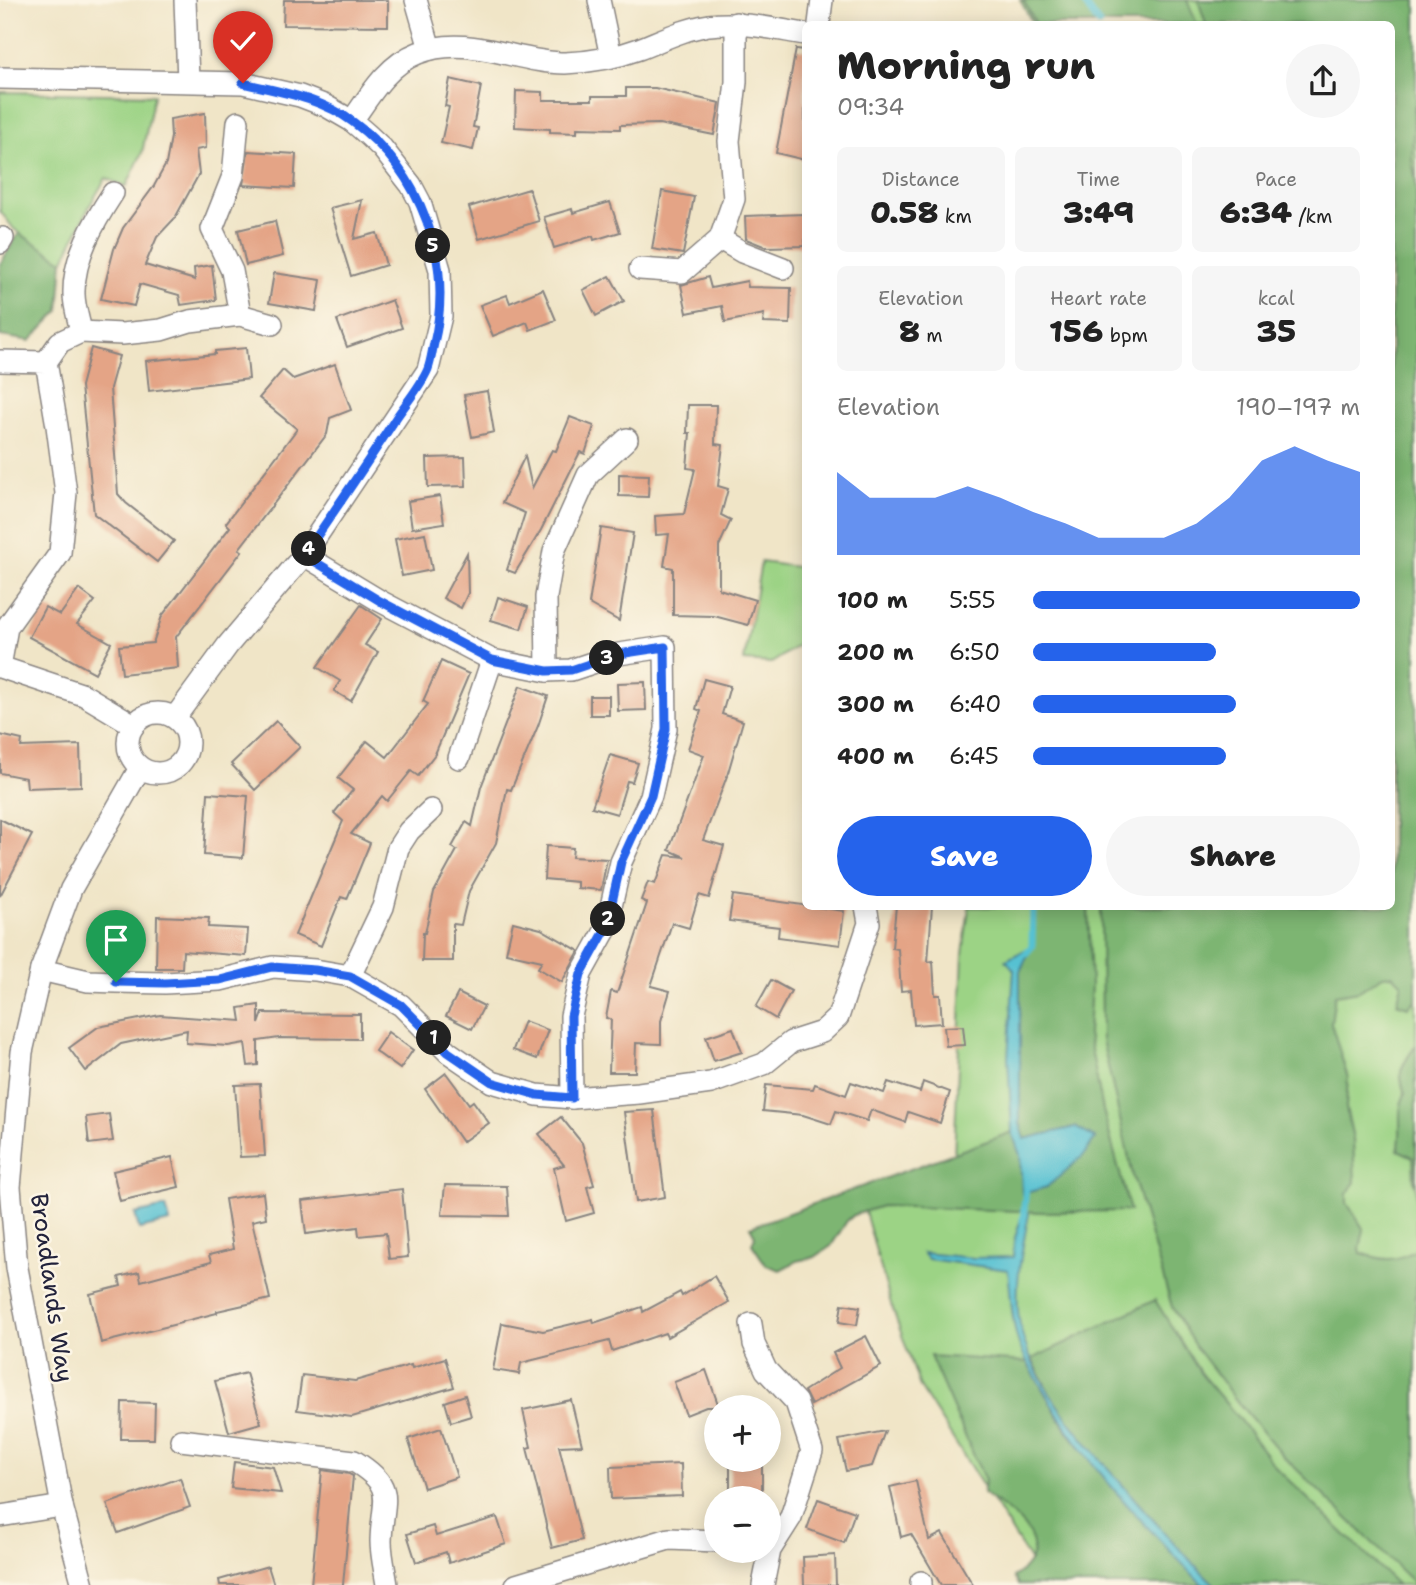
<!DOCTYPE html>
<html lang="en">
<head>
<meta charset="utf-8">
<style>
  body { margin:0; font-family:"Shantell Sans",sans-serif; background:#f6f6f6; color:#222; height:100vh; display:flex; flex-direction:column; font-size:26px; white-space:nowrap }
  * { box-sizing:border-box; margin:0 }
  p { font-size:23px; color:#767676 }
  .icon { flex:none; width:38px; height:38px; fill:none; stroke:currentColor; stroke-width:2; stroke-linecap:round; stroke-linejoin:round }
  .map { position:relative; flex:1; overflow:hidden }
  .panel { position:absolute; left:802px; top:21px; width:593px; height:889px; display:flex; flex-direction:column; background:#fff; border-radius:10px; box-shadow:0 4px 18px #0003 }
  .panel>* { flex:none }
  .tools { position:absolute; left:704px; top:1395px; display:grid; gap:14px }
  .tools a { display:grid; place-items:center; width:77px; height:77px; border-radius:50%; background:#fff; box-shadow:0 4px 18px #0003; font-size:35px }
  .pin { position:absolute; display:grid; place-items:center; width:60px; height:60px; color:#fff; margin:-72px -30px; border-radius:50% 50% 50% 0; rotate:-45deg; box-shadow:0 0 7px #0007 }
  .pin .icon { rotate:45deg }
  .km { position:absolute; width:35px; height:35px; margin:-18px; border-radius:50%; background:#222; color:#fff; font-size:19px; line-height:35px; text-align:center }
  .round { display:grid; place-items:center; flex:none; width:74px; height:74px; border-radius:37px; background:#f6f6f6 }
  .summary { display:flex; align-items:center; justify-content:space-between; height:119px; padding:0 35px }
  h1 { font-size:38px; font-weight:800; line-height:52px }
  .stats { display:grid; grid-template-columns:repeat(3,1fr); gap:10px; height:119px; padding:7px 35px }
  .stats div { display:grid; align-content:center; border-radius:10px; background:#f6f6f6; text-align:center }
  .stats b { font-size:30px; font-weight:800 }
  .stats small { font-size:19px; font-weight:400 }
  .stats p { font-size:19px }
  .chart { height:196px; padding:14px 35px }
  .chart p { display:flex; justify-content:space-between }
  .chart svg { width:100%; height:126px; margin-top:7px; fill:#2563eb; opacity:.7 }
  .primary-button { display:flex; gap:14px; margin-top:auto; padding:14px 35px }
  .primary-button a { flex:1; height:80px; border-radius:42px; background:#2563eb; color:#fff; font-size:28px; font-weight:800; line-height:80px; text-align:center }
  .primary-button a+a { background:#f6f6f6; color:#222 }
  ul { padding:0 35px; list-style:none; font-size:23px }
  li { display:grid; grid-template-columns:112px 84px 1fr; align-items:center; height:52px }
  li i { height:18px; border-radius:9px; background:#2563eb }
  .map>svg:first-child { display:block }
  .green { fill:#9cd385; stroke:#5f7a60; stroke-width:2 }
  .forest { fill:#7db572; stroke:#506c56; stroke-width:2 }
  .water { fill:#56c1d2; stroke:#3c7286; stroke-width:2 }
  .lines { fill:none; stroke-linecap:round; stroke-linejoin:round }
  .stream { stroke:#56c1d2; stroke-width:7 }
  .building { fill:#e4a486 }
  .minor-casing { stroke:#898481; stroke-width:24 }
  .minor { stroke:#fff; stroke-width:21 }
  .route-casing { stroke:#fff; stroke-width:14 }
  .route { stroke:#2563eb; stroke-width:9 }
  .labels { text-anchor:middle; stroke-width:5; stroke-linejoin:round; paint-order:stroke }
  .street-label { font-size:24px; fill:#22223b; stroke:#fcf5e5 }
</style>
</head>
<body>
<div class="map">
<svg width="1416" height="1585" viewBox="0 0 1416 1585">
  <rect width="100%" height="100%" fill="#fcf5e5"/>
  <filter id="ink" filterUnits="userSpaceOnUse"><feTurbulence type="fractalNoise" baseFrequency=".0143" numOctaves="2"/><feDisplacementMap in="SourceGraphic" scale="14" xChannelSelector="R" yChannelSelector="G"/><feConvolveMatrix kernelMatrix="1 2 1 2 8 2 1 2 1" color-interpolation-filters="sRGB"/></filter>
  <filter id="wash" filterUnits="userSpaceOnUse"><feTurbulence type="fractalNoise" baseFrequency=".00686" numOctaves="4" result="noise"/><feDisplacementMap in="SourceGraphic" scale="28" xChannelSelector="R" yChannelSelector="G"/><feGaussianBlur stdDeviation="1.57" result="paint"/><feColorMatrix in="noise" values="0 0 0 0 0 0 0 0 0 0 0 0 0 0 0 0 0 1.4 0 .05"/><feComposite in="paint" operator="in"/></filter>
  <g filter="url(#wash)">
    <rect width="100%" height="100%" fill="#f0e5c7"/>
    <g class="green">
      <polygon points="1020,0 1416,0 1416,1585 1046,1585 920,1387 891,1304 859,1191 954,1157 963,954 969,907 1391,906 1391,24 1033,24"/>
      <polygon points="0,92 154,95 142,153 126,187 106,178 90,205 62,264 14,229 0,211"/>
      <polygon points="761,562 805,568 805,640 772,663 744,661"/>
    </g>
    <g class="forest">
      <polygon points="1023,0 1187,0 1197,24 1036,24"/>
      <path d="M1198 0H1416V101L1414 107 1412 161 1416 182V1000L1408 1007 1397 1003 1402 984 1393 975 1383 976 1359 991 1335 995 1331 1023 1348 1078 1346 1108 1353 1138 1355 1182 1347 1194V1203L1364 1230 1360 1248 1361 1253C1384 1261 1395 1262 1416 1250V1585L1284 1457 1236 1400 1196 1348 1172 1307 1133 1176 1102 1040 1101 907 1391 906V24H1206Z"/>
      <polygon points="19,233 63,261 59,311 30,341 0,336 0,264"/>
      <path d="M1033 907H1088L1091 986 1088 1034 1103 1110 1130 1211 1041 1212 882 1206 854 1215 847 1221 831 1246 815 1257 797 1261 780 1270 766 1265 752 1244 755 1236 750 1227 1012 1132 1020 1155 1023 1194C1068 1180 1064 1169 1075 1127L1025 1139 1020 1123V971L1032 946Z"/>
      <path d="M1416 1045V1185L1414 1183 1413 1157 1398 1150C1404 1129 1395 1113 1405 1094 1396 1068 1402 1067 1416 1045Z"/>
      <polygon points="1155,1300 1201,1374 1235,1414 1278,1470 1398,1585 1215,1585 1178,1549 1076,1432 1053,1400 1032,1359"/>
      <path d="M930 1356 1027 1362 1065 1428 1101 1473 1203 1585H1018L1014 1577C1060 1543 1013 1515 983 1493L985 1481Z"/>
    </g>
    <g class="water">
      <polygon points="1032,946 1020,971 1020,1123 1024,1139 1075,1127 1095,1138 1084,1155 1047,1187 1022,1194 1020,1155 1012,1132 1008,1058 1014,970 1006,960"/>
      <polygon points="166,1207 170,1222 139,1229 135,1214"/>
      <path d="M1023 1212 1029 1214C1022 1249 1013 1290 1020 1325 1031 1383 1083 1439 1120 1482 1151 1518 1181 1552 1215 1585H1203C1145 1526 1085 1464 1044 1391 1035 1376 1025 1360 1019 1344 1011 1320 1011 1294 1008 1270L928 1259 923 1253 974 1258 1013 1257 1014 1241Z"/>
    </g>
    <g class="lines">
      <g class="stream">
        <polyline points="1082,0 1099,24"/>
        <polyline points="1026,953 1032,946 1033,906"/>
        <polyline points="1023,1222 1026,1185"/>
      </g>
    </g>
    <g id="blocks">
      <g class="building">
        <polygon points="284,0 388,0 388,26 283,25"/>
        <polygon points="796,49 805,50 805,160 776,153"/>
        <polygon points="450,79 481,86 473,127 478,128 473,150 441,143 449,107 445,106"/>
        <polygon points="626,88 655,88 720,103 714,135 659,124 620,125 620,129 577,128 577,133 550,132 550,129 515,127 516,91 543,92 543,100 592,100 592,96 626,96"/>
        <polygon points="205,113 206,148 196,150 199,174 175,218 157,237 145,265 195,280 194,268 212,265 216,300 181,305 179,295 140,284 134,306 101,299 114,249 123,228 154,186 166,164 171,137 170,119"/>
        <polygon points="248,151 296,154 294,188 243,185"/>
        <polygon points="529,189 539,221 479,239 469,207"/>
        <polygon points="662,191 694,197 683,254 652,249"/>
        <polygon points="362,200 354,239 377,233 386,265 351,276 330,208"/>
        <polygon points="610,202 620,232 594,240 593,236 554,248 544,217 572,209 573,213"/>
        <polygon points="805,214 805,246 766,247 746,239 745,216"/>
        <polygon points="275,221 283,256 246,265 238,230"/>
        <polygon points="274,273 321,280 316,311 269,303"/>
        <polygon points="610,276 624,301 596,316 583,290"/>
        <polygon points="708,277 711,288 747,281 748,287 791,288 790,324 763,323 764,314 725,322 722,306 687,313 681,285"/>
        <polygon points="543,289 556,320 530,330 527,322 493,336 480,305 507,295 510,303"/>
        <polygon points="392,300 402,328 347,347 337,320"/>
        <polygon points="91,348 119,356 110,388 118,494 126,503 174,541 157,562 94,514 81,386"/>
        <polygon points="246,348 249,379 149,391 146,361 215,354 215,351"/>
        <polygon points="335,364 351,410 330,418 327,434 239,549 242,551 176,637 178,668 122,674 119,646 153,643 162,616 230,527 226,523 297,429 259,398 283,370 293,379"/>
        <polygon points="487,391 494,432 472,437 464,395"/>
        <polygon points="688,405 716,405 715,444 723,445 718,486 728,489 721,515 731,520 719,546 719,589 755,600 748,625 714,616 673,615 673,568 664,566 669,534 656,535 655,516 684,514 695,469 687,468 690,433 687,433"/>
        <polygon points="570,417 594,426 585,454 580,452 541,530 515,573 507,570 525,513 502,503 525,456 532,488 552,450 556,451"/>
        <polygon points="465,457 466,486 428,487 427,458"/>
        <polygon points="619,474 649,475 648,497 619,496"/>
        <polygon points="440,496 444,523 412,528 408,501"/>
        <polygon points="601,528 633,533 619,621 589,604"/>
        <polygon points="425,533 432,570 402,576 395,539"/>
        <polygon points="467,553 468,593 461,608 443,598"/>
        <polygon points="79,589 95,601 77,624 111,643 95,673 29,637 45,607 60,615"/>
        <polygon points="498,597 528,607 521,629 491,620"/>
        <polygon points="361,605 382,619 365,645 378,652 351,701 334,691 340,681 317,667"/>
        <polygon points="441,661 469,674 435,754 418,776 411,771 387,801 382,796 351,834 370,843 347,899 341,897 321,946 295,935 343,821 334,813 353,790 338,778 367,741 387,757 428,704 423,701"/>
        <polygon points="704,679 730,686 722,714 743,721 727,776 703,840 724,846 709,898 699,895 689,928 672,923 651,986 670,991 661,1021 661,1044 636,1043 635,1072 609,1072 611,1019 606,1018 611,991 617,993 647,903 641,900 648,882 655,884 666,855 685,857 669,850 704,755 688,749 701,711 696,709"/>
        <polygon points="645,682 646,710 618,711 617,683"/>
        <polygon points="520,686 548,696 538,726 511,790 507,789 496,843 469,891 461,925 453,924 453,961 422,961 423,933 425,933 434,892 457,850 452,847 466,822 472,826 481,787"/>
        <rect x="590" y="696" width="19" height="19"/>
        <polygon points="276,721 300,747 255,790 231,764"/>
        <polygon points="0,735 22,740 21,747 80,745 81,786 27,788 26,778 0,773"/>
        <polygon points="610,755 638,763 632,782 627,781 617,814 592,807"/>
        <polygon points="208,793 248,796 243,858 204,855"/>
        <polygon points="0,819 32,835 0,896"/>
        <polygon points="546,846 573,848 572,857 607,859 601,890 577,888 577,882 544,879"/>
        <polygon points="733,895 844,911 840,945 778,937 779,927 729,921"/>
        <polygon points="896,906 932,906 928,962 933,961 935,995 940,995 942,1023 914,1025 911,990 901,991 898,949 892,948"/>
        <polygon points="157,916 209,918 208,927 248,929 246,956 183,951 182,968 156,968"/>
        <polygon points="513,922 541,929 579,951 562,982 538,968 542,961 506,953"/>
        <polygon points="771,980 791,991 776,1019 756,1007"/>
        <polygon points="458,993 484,1006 472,1029 446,1016"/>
        <polygon points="259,1005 259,1024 263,1013 360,1014 360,1039 279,1038 258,1041 258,1065 248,1066 245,1043 228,1046 186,1043 187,1030 121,1044 86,1071 69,1048 98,1027 160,1015 241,1021 239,1008"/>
        <polygon points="524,1021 548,1030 537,1059 513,1050"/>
        <polygon points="963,1026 965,1045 946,1046 944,1027"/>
        <polygon points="733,1028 742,1052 714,1061 706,1037"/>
        <polygon points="388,1032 413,1050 400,1069 375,1051"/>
        <polygon points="446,1073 469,1104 473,1101 489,1123 462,1142 425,1089"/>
        <polygon points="851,1082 884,1093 888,1082 920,1092 923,1082 950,1092 940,1123 908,1112 905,1122 871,1110 867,1121 836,1111 831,1124 803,1115 763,1111 766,1085 813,1089 815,1084 846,1095"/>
        <polygon points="260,1084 265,1156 240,1157 235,1085"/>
        <polygon points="654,1110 665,1197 636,1202 624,1112"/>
        <polygon points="109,1114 113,1141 89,1144 86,1117"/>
        <polygon points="561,1117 582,1143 594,1185 587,1187 594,1213 566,1221 554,1168 564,1165 539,1134"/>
        <polygon points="172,1157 179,1187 120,1201 113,1171"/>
        <polygon points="445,1185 507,1186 509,1216 442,1215"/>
        <polygon points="402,1189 408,1257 389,1259 386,1233 359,1236 358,1227 306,1234 302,1201"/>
        <polygon points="263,1193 266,1218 252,1221 270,1299 217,1311 217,1313 181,1322 181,1323 101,1343 90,1294 121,1286 119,1277 139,1272 141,1281 211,1262 209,1255 233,1249 225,1199"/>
        <polygon points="714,1276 729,1302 667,1337 665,1333 612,1351 609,1341 521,1363 519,1374 493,1370 502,1323 543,1331 593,1319 594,1323 642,1307 643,1312 680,1292 682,1296"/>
        <polygon points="842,1304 860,1307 857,1325 839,1322"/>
        <polygon points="866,1336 881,1366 811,1405 804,1391 840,1368 833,1353"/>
        <polygon points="445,1358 454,1387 352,1417 297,1410 302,1375 355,1381 411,1365 412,1368"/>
        <polygon points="706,1370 719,1407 706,1407 686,1415 674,1382"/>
        <polygon points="246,1373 261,1423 229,1432 215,1381"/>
        <polygon points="465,1395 471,1416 451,1422 445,1402"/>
        <polygon points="571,1400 582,1445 559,1446 582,1540 552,1548 527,1448 531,1447 523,1410"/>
        <polygon points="122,1402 155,1403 154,1439 121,1439"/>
        <polygon points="441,1428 457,1477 424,1488 408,1439"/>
        <polygon points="885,1431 872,1466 846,1471 839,1440"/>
        <rect x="730" y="1460" width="32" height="38"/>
        <polygon points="234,1462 273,1467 281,1493 231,1488"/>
        <polygon points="681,1464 682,1496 611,1499 610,1467"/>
        <polygon points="322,1470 349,1474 353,1476 343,1585 311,1585"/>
        <polygon points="180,1478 190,1507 118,1533 107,1504"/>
        <polygon points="916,1481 929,1540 942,1533 973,1585 941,1585 911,1534 901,1537 890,1487"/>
        <polygon points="818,1499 855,1512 844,1543 807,1529"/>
        <polygon points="497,1517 506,1544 449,1563 446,1552 416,1562 407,1534 433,1526 436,1536"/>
        <polygon points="835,1555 836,1585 804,1585 803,1557"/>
        <polygon points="268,1566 274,1585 220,1585 219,1580"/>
      </g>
    </g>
  </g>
  <g filter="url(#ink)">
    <use href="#blocks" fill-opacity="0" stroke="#898481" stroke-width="2"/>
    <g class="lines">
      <g class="minor-casing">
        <g id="minor">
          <polyline points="185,0 188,81"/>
          <polyline points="416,0 430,49"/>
          <polyline points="599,0 611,57"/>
          <polyline points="819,24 822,0"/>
          <polyline points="0,78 243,83 300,96 326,106 352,121 367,134 382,148 411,185 420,202 440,270 441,316 428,370 304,555 228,645 176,716"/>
          <path d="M352 121C370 95 387 65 418 53 467 33 517 63 565 63 590 62 615 58 639 49 662 40 684 29 709 25 741 21 774 29 805 34"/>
          <polyline points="238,122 233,176 212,229 232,271 240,315"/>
          <polyline points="720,239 742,252 783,268"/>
          <polyline points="0,243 3,238"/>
          <polyline points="640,269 682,272 720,239 734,199 729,141 736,82 736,23"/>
          <path d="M81 332C79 320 74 307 74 294 73 258 94 222 113 193"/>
          <polyline points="0,361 46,362 57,426 66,493 60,553 7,627 0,667 84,695 134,725"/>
          <polyline points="46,362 60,342 81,332 122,334 161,330 190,321 240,315 272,324"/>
          <polyline points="304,555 380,601 492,660 547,671 571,670 619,654 665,647 666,729 651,796 621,862 606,929 581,974 571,1016 572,1098"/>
          <polyline points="547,671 546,597 554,551 588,475 627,439"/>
          <circle cx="158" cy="743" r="30"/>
          <polyline points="459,758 492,660"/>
          <polyline points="41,970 88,981 116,982 165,983 220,980 273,967 315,970 350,976 401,1005 448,1052 492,1082 537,1095 572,1098 639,1093 711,1083 764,1064 791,1042 822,1032 838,1017 869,923 866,906"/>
          <polyline points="350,976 383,907 398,848 409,831 431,810"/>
          <polyline points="751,1324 754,1344 766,1370 796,1402 812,1451 791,1517 770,1550 763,1585"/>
          <path d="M181 1440 354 1461C398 1488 382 1498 381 1541 381 1555 385 1571 387 1585"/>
          <polyline points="0,1516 62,1506"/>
          <polyline points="921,1582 921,1585"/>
          <polyline points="83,1585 62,1506 17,1268 10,1187 22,1052 41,970 71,889 140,768"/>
          <polyline points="516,1585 669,1539 716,1541"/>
        </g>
      </g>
      <use href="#minor" class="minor"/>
    </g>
  </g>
  <g class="lines" filter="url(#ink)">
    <g class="route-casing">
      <path id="route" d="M116 982 165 983 220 980 272 967 315 970 350 976 401 1005 448 1052 492 1082 537 1095 572 1098 571 1016 581 974 606 929 621 862 651 796 666 729 665 647 619 654 571 670 547 671 492 660 380 601 304 555C335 510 366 465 396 418 406 403 421 386 428 369 431 361 432 352 434 343 454 261 421 172 353 122 321 98 281 92 243 83"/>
    </g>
    <use href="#route" class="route"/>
  </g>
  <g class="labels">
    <g class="street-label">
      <text transform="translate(52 1288) rotate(82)" y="8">Broadlands Way</text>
    </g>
  </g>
</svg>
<div class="tools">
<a>+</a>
<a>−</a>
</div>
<div class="pin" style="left:116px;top:982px;background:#1e9e55"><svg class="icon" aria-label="arrive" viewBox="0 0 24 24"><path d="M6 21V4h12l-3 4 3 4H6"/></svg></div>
<div class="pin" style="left:243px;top:83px;background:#d93025"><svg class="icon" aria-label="check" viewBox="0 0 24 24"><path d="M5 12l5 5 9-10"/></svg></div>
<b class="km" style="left:434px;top:1038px">1</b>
<b class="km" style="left:608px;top:919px">2</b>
<b class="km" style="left:607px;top:658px">3</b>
<b class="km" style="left:309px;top:549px">4</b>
<b class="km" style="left:433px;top:246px">5</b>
<section class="panel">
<div class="summary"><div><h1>Morning run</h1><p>09:34</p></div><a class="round"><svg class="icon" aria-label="share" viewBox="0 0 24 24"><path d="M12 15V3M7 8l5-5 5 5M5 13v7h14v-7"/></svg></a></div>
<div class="stats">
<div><p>Distance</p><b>0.58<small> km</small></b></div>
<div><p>Time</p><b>3:49</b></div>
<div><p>Pace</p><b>6:34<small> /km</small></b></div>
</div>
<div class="stats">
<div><p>Elevation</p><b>8<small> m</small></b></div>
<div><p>Heart rate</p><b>156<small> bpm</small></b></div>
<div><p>kcal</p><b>35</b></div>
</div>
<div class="chart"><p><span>Elevation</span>190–197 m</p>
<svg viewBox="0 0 160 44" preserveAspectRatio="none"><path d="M0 44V15L10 24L20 24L30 24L40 20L50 24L60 29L70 33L80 38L90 38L100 38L110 33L120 24L130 11L140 6L150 11L160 15V44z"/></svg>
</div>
<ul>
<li><b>100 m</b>5:55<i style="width:100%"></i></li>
<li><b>200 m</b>6:50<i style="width:56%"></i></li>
<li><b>300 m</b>6:40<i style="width:62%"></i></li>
<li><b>400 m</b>6:45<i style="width:59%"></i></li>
</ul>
<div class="primary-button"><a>Save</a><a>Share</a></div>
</section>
</div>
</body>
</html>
